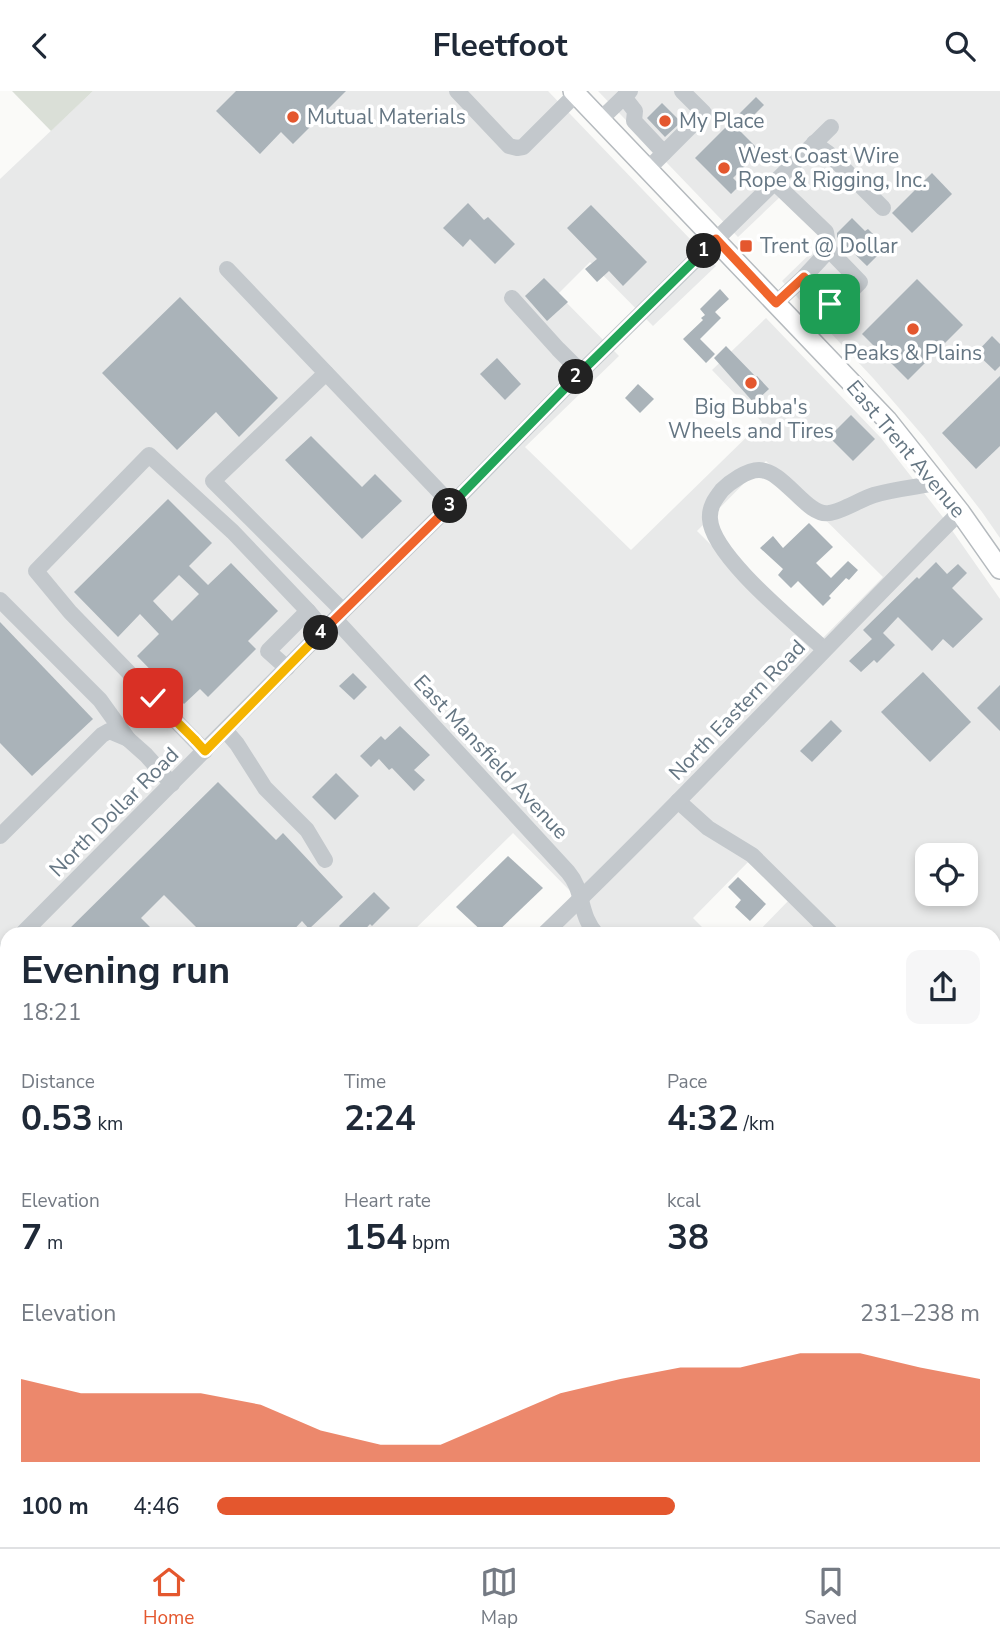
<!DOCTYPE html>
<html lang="en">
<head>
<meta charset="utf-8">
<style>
  body { margin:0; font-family:"Nunito Sans",sans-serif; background:#f6f6f7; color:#1f2937; height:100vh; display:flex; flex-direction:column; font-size:26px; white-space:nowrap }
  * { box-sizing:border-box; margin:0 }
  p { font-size:23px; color:#747a83 }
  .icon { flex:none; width:38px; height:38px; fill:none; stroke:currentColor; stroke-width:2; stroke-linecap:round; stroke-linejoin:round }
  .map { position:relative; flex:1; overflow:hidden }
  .sheet { position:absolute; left:0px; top:836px; width:1001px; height:620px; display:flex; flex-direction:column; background:#fff; border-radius:21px 21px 0 0; box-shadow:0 4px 10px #0003 }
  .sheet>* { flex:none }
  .fabs { position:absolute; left:915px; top:752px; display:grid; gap:14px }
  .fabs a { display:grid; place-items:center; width:63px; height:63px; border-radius:14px; background:#fff; box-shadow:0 4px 10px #0003; font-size:35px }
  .pin { position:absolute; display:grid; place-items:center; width:60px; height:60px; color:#fff; margin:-30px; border-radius:14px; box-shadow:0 4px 10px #0006 }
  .km { position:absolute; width:35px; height:35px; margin:-18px; border-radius:50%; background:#222; color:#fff; font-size:19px; line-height:35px; text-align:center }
  .round { display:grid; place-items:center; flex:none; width:74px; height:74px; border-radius:14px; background:#f6f6f7 }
  .summary { display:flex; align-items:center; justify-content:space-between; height:119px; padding:0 21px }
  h1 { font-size:38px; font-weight:700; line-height:52px }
  .metrics { display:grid; grid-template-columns:repeat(3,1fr); gap:10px; height:119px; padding:7px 21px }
  .metrics div { display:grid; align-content:center }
  .metrics b { font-size:35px; font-weight:700 }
  .metrics small { font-size:19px; font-weight:400 }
  .metrics p { font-size:19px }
  .chart { height:196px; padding:14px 21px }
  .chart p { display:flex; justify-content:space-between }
  .chart svg { width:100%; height:126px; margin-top:7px; fill:#e4572e; opacity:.7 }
  ul { padding:0 21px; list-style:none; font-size:23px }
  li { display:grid; grid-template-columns:112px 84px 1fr; align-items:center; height:52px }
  li i { height:18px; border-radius:9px; background:#e4572e }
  header { display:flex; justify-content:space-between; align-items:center; height:91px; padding:0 21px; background:#fff; font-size:32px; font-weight:700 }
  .tabs { display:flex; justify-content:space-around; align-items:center; height:98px; border-top:2px solid #e0e1e3; background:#fff; font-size:19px; color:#747a83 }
  .tabs a { display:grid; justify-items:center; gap:4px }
  .tabs .active { color:#e4572e }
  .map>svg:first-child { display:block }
  .built { fill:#e8e9e9; fill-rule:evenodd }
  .green { fill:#dadfd7 }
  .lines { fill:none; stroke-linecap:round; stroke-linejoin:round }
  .taxiway { stroke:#ced2d4; stroke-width:33 }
  .building { fill:#aab3b9; fill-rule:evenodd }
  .major-casing { stroke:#b5babe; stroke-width:22 }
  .minor { stroke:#c3c8cc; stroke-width:16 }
  .major { stroke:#fff; stroke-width:19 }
  .rail { stroke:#a2aab0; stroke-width:3.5; stroke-dasharray:10 5; stroke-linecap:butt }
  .split-1-casing { stroke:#fff; stroke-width:14 }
  .split-2-casing { stroke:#fff; stroke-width:14 }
  .split-3-casing { stroke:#fff; stroke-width:14 }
  .split-4-casing { stroke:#fff; stroke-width:14 }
  .split-5-casing { stroke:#fff; stroke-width:14 }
  .split-6-casing { stroke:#fff; stroke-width:14 }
  .split-1 { stroke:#f0652b; stroke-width:9 }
  .split-2 { stroke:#22a559; stroke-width:9 }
  .split-3 { stroke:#22a559; stroke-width:9 }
  .split-4 { stroke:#f0652b; stroke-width:9 }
  .split-5 { stroke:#f5b400; stroke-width:9 }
  .split-6 { stroke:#f5b400; stroke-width:9 }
  .poi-dot { fill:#e4572e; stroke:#fff; stroke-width:2.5 }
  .labels { text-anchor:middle; stroke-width:7; stroke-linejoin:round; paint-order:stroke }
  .poi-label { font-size:21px; fill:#657683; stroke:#fff; text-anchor:start }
  .street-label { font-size:21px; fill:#657683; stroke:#fff }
</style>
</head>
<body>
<header><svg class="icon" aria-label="back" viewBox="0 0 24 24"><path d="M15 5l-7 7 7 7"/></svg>Fleetfoot<svg class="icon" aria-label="search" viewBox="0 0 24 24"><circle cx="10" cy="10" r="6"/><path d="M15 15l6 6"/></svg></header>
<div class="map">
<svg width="1000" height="1456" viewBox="0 0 1000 1456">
  <rect width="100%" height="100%" fill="#fafaf8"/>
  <g class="built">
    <path d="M93 0H548L716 175 653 235 590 171 558 203 619 265 525 356 631 459 762 331 712 279 766 227 881 347 942 425 1000 508V1375L994 1381V844L756 843 791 807 751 768 693 827 709 843H534L574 804 513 742 410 843 7 844V930L0 927V88ZM766 370 883 486 814 556 697 440ZM928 765H966V803H928Z"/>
    <polygon points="598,0 1000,0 1000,447 982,421 924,346 873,287 782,190 824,149 781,105 738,146"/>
    <polygon points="0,1015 7,1018 7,1449 911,1449 908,1456 0,1456"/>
  </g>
  <g class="green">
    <polygon points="12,0 93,0 51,40"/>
    <polygon points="0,1346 7,1349 7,1436 0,1435"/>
    <polygon points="160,1449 251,1449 266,1456 174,1456"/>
  </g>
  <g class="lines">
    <g class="taxiway">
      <polyline points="0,1218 7,1222"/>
      <polyline points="506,1449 522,1456"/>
      <polyline points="119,1456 122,1449"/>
    </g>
  </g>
  <g class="building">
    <polygon points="236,0 346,0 293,53 281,41 260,63 216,20"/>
    <polygon points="756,6 764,14 739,39 760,60 733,87 740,94 731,103 695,67"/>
    <polygon points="662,12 681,31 665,46 647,27"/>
    <polygon points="932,82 952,103 912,142 892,122"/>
    <polygon points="468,112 484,129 488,126 515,153 495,173 470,148 463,156 443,137"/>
    <polygon points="591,114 647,171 623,195 609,180 597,191 585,178 597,168 567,137"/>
    <polygon points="852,127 865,140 868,138 886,156 867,175 837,146 837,142"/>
    <polygon points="544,187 568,211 547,230 525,205"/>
    <polygon points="917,188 963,234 908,289 862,243"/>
    <polygon points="720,198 729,208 715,221 721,227 700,248 715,263 706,272 683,248 703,229 701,227 705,224 700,218"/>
    <polygon points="180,206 278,307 239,346 216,321 177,359 102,282"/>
    <polygon points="992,245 1000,253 1000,275 995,280 976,262"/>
    <polygon points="726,255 756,286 757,285 769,298 754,312 714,267"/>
    <polygon points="497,267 521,293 505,309 480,283"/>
    <polygon points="1000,285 1000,355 976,378 942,342"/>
    <polygon points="638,293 654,308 640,322 625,307"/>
    <polygon points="851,324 875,348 853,370 829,346"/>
    <polygon points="311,345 362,396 375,383 402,410 362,448 285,369"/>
    <path d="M168 408 212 452 189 475 208 494 231 472 278 520 248 550 256 558 208 606 200 598 184 613 137 565 159 543 140 523 118 546 74 501ZM179 484 199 503 172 530 153 510Z"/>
    <polygon points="809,432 833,456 816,472 831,487 848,470 858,479 849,489 846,487 829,505 831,507 823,515 798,490 791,497 778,484 783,478 760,457 773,445 783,457"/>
    <polygon points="936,471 947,483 958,473 967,482 952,497 983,528 953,557 943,548 932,560 898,526 883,542 895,554 877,572 874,569 861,581 849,570 872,548 863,539 917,486 919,488"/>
    <polygon points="0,531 93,628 32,685 0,652"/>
    <polygon points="923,581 971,631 930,671 881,621"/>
    <polygon points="353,582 367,596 354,609 339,595"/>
    <polygon points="1000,594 1000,640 977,617"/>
    <polygon points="831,629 842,640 812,671 800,660"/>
    <polygon points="400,635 430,664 414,679 425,689 414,700 392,677 389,679 379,668 371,676 360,665 381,645 385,649"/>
    <polygon points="336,682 359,705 335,729 312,706"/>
    <polygon points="218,691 276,749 283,742 343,806 309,838 302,830 289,844 204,844 164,804 141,827 158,844 63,844"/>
    <polygon points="508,765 543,797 494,844 486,844 456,816"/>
    <polygon points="738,786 766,813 750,830 735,816 741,809 728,796"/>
    <polygon points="374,801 390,817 372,835 370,833 360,844 347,844 339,835"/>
  </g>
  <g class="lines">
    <g class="major-casing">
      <polyline id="major" points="573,0 887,329 960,421 1000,478"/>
    </g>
    <g class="minor">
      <polyline points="457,0 509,55 517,57 523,56 576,3"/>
      <polyline points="624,6 635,20 634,30 664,62"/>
      <polyline points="601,28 630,0"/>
      <polyline points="814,52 828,62 883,117"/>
      <polyline points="648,78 704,22 682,0"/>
      <polyline points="774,91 826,141 829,159 804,186 776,212"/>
      <polyline points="829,159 860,191 840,211"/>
      <polyline points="227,178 452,414"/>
      <polyline points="804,186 830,213"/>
      <polyline points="512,207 558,258 581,281"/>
      <polyline points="804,241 830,213 840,211 852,223"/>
      <polyline points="326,282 213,390 343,520"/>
      <polyline points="0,509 100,609 128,648"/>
      <path d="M335 528 568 781C585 801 578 823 597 844"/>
      <path d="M824 558C796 532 712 465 710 428 709 416 715 408 722 399 730 391 747 379 759 379 784 379 807 426 829 422 841 421 861 408 874 404 894 398 916 396 937 392"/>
      <polyline points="287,577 268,560 308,520 324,539"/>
      <polyline points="225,639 237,653 265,697 307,739 325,769"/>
      <polyline points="205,660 70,521 36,480 149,364 233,441 308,520"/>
      <polyline points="678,710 708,737 752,764 833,844"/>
      <polyline points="0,745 102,644 109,640 128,648 146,664 172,693"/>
      <polyline points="21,844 335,528 462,403 581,281 831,36"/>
      <path d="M543 844C686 707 820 561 960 421"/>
      <polyline points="0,864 7,857"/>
      <polyline points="994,885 1000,879"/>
      <polyline points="0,912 7,915"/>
      <polyline points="0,1003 7,1006"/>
      <polyline points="994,1007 1000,1013"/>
      <polyline points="994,1259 1000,1265"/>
      <polyline points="994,1313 1000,1307"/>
      <polyline points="994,1328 1000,1331"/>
      <polyline points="994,1394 1000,1388"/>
      <polyline points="960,1449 967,1456"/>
    </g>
    <use href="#major" class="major"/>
    <g class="rail">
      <polyline points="0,971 7,974"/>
      <polyline points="994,1426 1000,1429"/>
    </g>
  </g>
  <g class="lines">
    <g class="split-1-casing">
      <polyline id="split-1" points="704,160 716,148 776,212 804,186 830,213"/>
    </g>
    <g class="split-2-casing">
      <polyline id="split-2" points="576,286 704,160"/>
    </g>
    <g class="split-3-casing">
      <polyline id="split-3" points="450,415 576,286"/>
    </g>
    <g class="split-4-casing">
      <polyline id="split-4" points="321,542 450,415"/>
    </g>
    <g class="split-5-casing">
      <polyline id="split-5" points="195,649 205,660 321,542"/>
    </g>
    <g class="split-6-casing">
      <polyline id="split-6" points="153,607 195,649"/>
    </g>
    <use href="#split-1" class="split-1"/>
    <use href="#split-2" class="split-2"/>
    <use href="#split-3" class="split-3"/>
    <use href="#split-4" class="split-4"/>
    <use href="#split-5" class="split-5"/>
    <use href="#split-6" class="split-6"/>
  </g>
  <g class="poi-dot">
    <circle cx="293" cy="26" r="7"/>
    <circle cx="665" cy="30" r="7"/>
    <circle cx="724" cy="77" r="7"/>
    <rect x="739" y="148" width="14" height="14" rx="3.5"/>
    <circle cx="913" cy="238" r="7"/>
    <circle cx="751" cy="292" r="7"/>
  </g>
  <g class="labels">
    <g class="poi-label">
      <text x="307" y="33">Mutual Materials</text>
      <text x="679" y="37">My Place</text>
      <text x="738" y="72">West Coast Wire<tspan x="738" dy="24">Rope &amp; Rigging, Inc.</tspan></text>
      <text x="760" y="162">Trent @ Dollar</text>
      <text x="913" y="269" text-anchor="middle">Peaks &amp; Plains</text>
      <text x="751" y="323" text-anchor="middle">Big Bubba's<tspan x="751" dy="24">Wheels and Tires</tspan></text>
    </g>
    <g class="street-label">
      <text transform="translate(906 358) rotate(50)" y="7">East Trent Avenue</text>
      <text transform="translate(737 619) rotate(-46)" y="7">North Eastern Road</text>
      <text transform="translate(491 666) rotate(47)" y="7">East Mansfield Avenue</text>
      <text transform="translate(114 721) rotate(-45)" y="7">North Dollar Road</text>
    </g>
  </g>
</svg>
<div class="fabs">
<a><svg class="icon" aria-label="locate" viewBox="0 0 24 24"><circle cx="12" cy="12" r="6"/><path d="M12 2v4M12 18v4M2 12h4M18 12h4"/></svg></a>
</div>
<div class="pin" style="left:830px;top:213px;background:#1e9e55"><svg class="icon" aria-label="arrive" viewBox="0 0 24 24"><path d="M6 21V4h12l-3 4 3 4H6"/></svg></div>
<div class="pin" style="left:153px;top:607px;background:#d93025"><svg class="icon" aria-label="check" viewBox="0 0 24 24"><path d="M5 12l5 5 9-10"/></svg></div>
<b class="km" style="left:704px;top:160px">1</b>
<b class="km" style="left:576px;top:286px">2</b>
<b class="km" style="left:450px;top:415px">3</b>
<b class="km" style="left:321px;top:542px">4</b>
<section class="sheet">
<div class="summary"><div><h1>Evening run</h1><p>18:21</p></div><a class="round"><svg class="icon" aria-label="share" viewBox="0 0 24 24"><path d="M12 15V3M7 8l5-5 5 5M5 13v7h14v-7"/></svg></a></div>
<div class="metrics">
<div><p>Distance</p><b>0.53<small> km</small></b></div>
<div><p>Time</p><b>2:24</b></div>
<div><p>Pace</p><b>4:32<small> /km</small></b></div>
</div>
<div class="metrics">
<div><p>Elevation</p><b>7<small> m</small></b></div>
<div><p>Heart rate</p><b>154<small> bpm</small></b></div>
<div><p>kcal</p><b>38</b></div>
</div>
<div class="chart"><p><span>Elevation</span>231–238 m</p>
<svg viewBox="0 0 160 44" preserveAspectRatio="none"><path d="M0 44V15L10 20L20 20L30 20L40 24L50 33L60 38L70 38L80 29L90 20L100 15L110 11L120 11L130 6L140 6L150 11L160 15V44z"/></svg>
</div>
<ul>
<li><b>100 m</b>4:46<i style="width:60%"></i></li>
</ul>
</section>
</div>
<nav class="tabs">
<a class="active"><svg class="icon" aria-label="home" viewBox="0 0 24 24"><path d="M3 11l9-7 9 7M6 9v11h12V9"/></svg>Home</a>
<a><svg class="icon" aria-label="map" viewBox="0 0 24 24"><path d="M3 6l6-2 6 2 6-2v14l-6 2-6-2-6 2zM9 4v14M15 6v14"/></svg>Map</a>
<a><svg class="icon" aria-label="saved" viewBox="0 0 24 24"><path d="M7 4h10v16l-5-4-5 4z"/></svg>Saved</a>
</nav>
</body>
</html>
